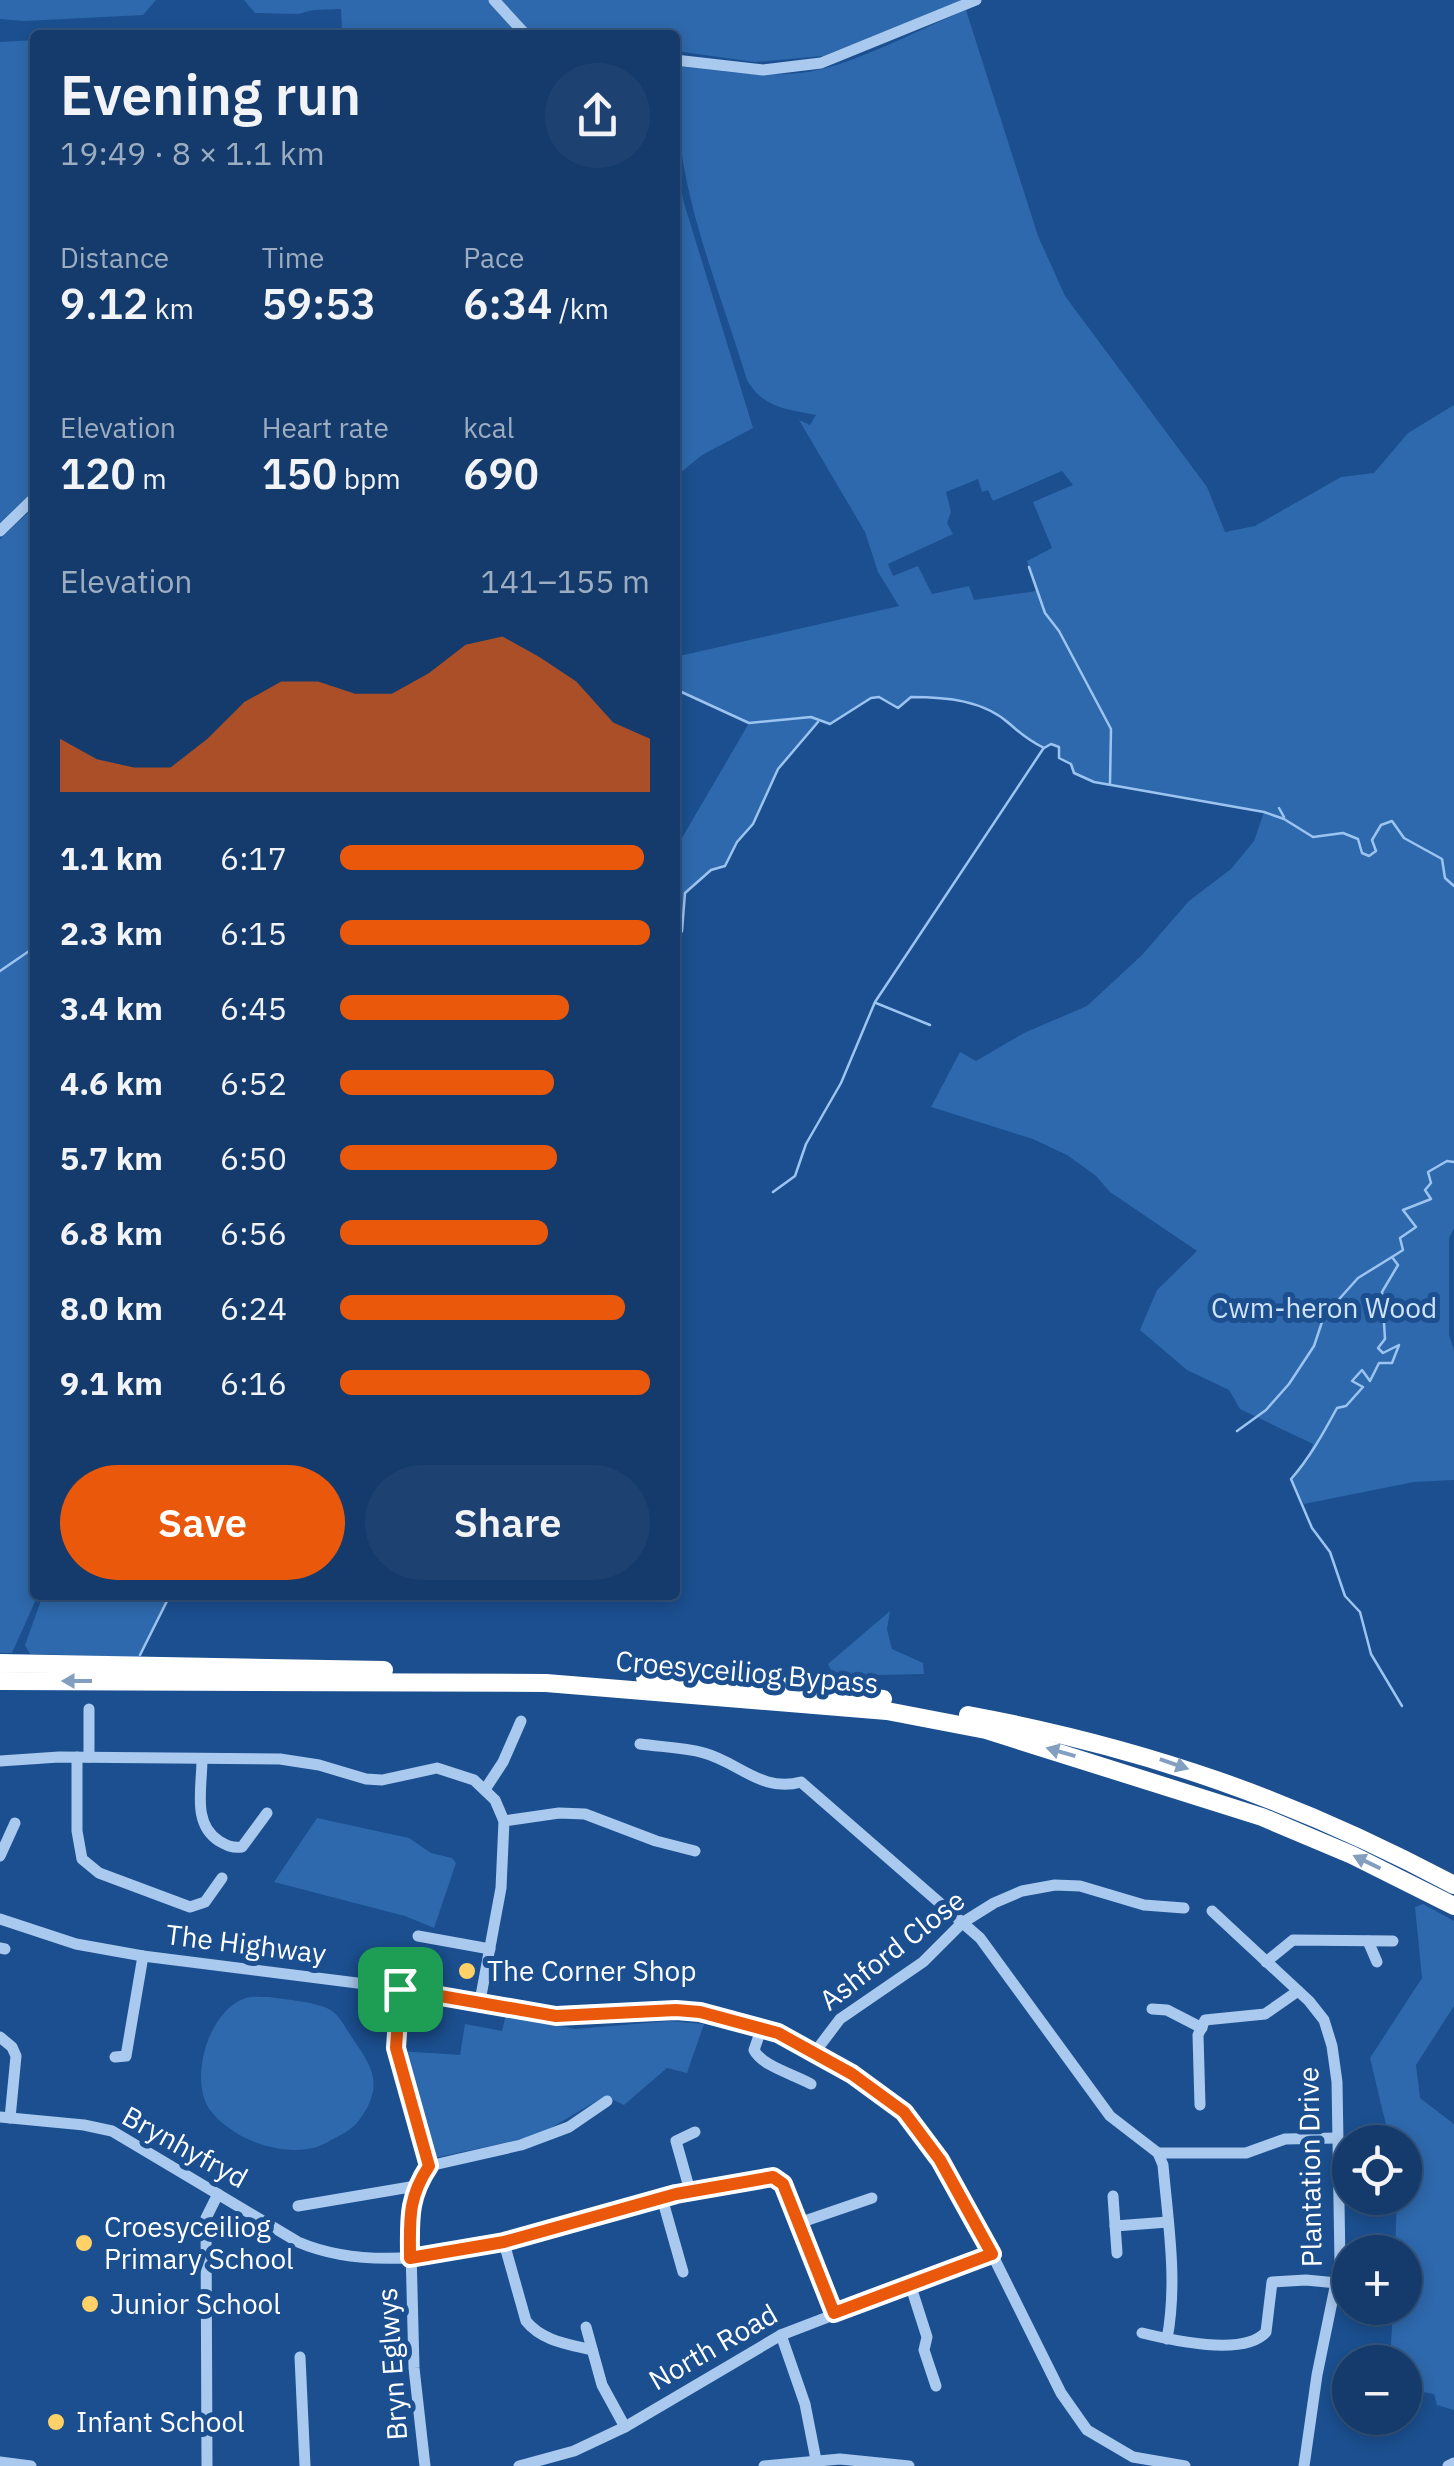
<!DOCTYPE html>
<html lang="en">
<head>
<meta charset="utf-8">
<style>
  body { margin:0; font-family:"IBM Plex Sans",sans-serif; background:#1d4271; color:#f1f3f6; height:100vh; display:flex; flex-direction:column; font-size:38px; white-space:nowrap }
  * { box-sizing:border-box; margin:0 }
  p { font-size:32px; color:#9dadc1 }
  .icon { flex:none; width:55px; height:55px; fill:none; stroke:currentColor; stroke-width:2; stroke-linecap:round; stroke-linejoin:round }
  .map { position:relative; flex:1; overflow:hidden }
  .sheet { position:absolute; left:30px; top:30px; width:650px; height:1570px; display:flex; flex-direction:column; background:#143b6b; border-radius:10px; box-shadow:0 5px 15px #0003,0 0 0 2px #33557e }
  .sheet>* { flex:none }
  .tools { position:absolute; left:1332px; top:2125px; display:grid; gap:20px }
  .tools a { display:grid; place-items:center; width:90px; height:90px; border-radius:50%; background:#143b6b; box-shadow:0 5px 15px #0003,0 0 0 2px #33557e; font-size:50px }
  .pin { position:absolute; display:grid; place-items:center; width:85px; height:85px; color:#fff; margin:-42px; border-radius:20px; box-shadow:0 5px 15px #0006 }
  .round { display:grid; place-items:center; flex:none; width:105px; height:105px; border-radius:52px; background:#1d4271 }
  .head { display:flex; align-items:center; justify-content:space-between; height:170px; padding:0 30px }
  h1 { font-size:55px; font-weight:600; line-height:75px }
  .figures { display:grid; grid-template-columns:repeat(3,1fr); gap:15px; height:170px; padding:10px 30px }
  .figures div { display:grid; align-content:center }
  .figures b { font-size:42px; font-weight:600 }
  .figures small { font-size:28px; font-weight:400 }
  .figures p { font-size:28px }
  .chart { height:280px; padding:20px 30px }
  .chart p { display:flex; justify-content:space-between }
  .chart svg { width:100%; height:180px; margin-top:10px; fill:#ea580c; opacity:.7 }
  .button { display:flex; gap:20px; margin-top:auto; padding:20px 30px }
  .button a { flex:1; height:115px; border-radius:60px; background:#ea580c; color:#fff; font-size:40px; font-weight:600; line-height:115px; text-align:center }
  .button a+a { background:#1d4271; color:#f1f3f6 }
  ul { padding:0 30px; list-style:none; font-size:32px }
  li { display:grid; grid-template-columns:160px 120px 1fr; align-items:center; height:75px }
  li i { height:25px; border-radius:12px; background:#ea580c }
  .map>svg:first-child { display:block }
  .green { fill:#2e69ad; fill-rule:evenodd }
  .lines { fill:none; stroke-linecap:round; stroke-linejoin:round }
  .stream { stroke:#9cc4f0; stroke-width:2.5 }
  .minor { stroke:#a9c9ee; stroke-width:11 }
  .highway { stroke:#fff; stroke-width:18 }
  .oneway { fill:#829ec1 }
  .route-casing { stroke:#fff; stroke-width:20 }
  .route { stroke:#ea580c; stroke-width:12 }
  .poi-dot { fill:#ffd166; stroke:#1b4f8f; stroke-width:4 }
  .labels { text-anchor:middle; stroke-width:10; stroke-linejoin:round; paint-order:stroke }
  .park-label { font-size:28px; fill:#cfe3fa; stroke:#1b4f8f }
  .street-label { font-size:28px; fill:#fff; stroke:#1b4f8f }
  .poi-label { font-size:28px; fill:#fff; stroke:#1b4f8f; text-anchor:start }
</style>
</head>
<body>
<div class="map">
<svg width="1454" height="2466" viewBox="0 0 1454 2466">
  <rect width="100%" height="100%" fill="#1b4f8f"/>
  <g class="green">
    <polygon points="0,0 156,0 143,15 24,21 0,19"/>
    <polygon points="244,0 488,0 520,35 369,35 342,32 341,9 314,10 298,14 255,13"/>
    <polygon points="499,0 963,0 823,56 755,62 675,51 675,35 532,35"/>
    <path d="M966 10 1038 236 1065 296 1207 487 1225 532 1255 526 1341 477 1374 473 1408 433 1454 405V1228L1449 1238V1335L1454 1350V1480L1414 1482 1304 1504 1291 1479 1309 1459 1313 1444 1240 1409 1229 1390 1187 1370 1140 1330 1157 1290 1197 1251 1110 1192 1096 1176 1067 1155 1033 1139 931 1107 960 1052 976 1061 1024 1033 1087 1006 1142 955 1189 901 1231 869 1254 841 1264 812 1094 782 1074 773 1071 764 1059 758V747L1051 744 1044 748C1030 741 1022 735 1011 725 984 700 946 696 911 697L898 708 878 697 871 698 830 724 819 721 778 769 753 824 737 842 725 866 711 870 685 893 682 931 675 941V850L749 723 675 689V657L899 606 878 572 865 532 799 420 810 425 816 415C786 409 763 408 747 380 720 290 680 199 677 105 677 92 675 79 678 66 721 71 765 78 808 72 853 65 922 28 966 10ZM1062 471 1073 485 1033 502 1052 548 1027 561 1036 591 974 600 969 586 932 594 918 566 893 576 888 564 953 534 947 523 951 512 946 492 978 479 982 492 988 490 993 501Z"/>
    <polygon points="35,40 35,489 0,523 0,42"/>
    <polygon points="675,158 684,203 753,428 702,455 675,477"/>
    <polygon points="35,506 35,1595 38,1595 12,1653 0,1653 0,539"/>
    <polygon points="43,1595 170,1595 139,1657 30,1654 25,1645"/>
    <polygon points="890,1611 887,1629 892,1649 923,1663 924,1674 834,1676 828,1664"/>
    <polygon points="317,1818 409,1838 431,1853 452,1858 456,1863 434,1928 405,1916 274,1882"/>
    <polygon points="1423,1904 1454,1921 1454,2006 1416,2065 1420,2098 1454,2124 1454,2410 1437,2405 1434,2394 1405,2389 1405,2362 1390,2362 1393,2308 1405,2308 1405,2252 1395,2252 1397,2198 1405,2198 1405,2142 1390,2142 1370,2058 1422,1978 1415,1907"/>
    <path d="M269 1997C288 2000 312 2001 329 2009 340 2015 346 2029 353 2039 369 2063 382 2079 367 2108 360 2120 354 2128 341 2135 332 2139 323 2146 313 2148 278 2156 232 2139 210 2110 188 2079 209 2009 246 1998 253 1996 262 1997 269 1997Z"/>
    <polygon points="506,2014 575,2029 670,2021 704,2024 687,2073 667,2068 624,2105 605,2096 537,2136 429,2159 400,2051 460,2055 465,2024 502,2031"/>
  </g>
  <g class="lines">
    <g class="stream">
      <polyline points="1029,567 1045,613 1059,631 1111,729 1110,783"/>
      <path d="M675 689 749 723 811 717 830 724 871 698 879 697 898 708 911 697C946 697 984 700 1011 725 1022 735 1030 741 1044 748L1051 744 1059 747V758L1071 764 1074 773 1094 782 1264 812 1284 819 1313 837 1343 833 1358 839 1362 853 1369 856 1376 851 1372 840 1381 825 1392 821 1404 838 1442 859 1445 878 1454 886"/>
      <polyline points="1279,808 1284,817"/>
      <polyline points="675,941 682,931 685,893 711,870 725,866 737,842 753,824 778,769 818,722"/>
      <polyline points="0,971 35,947"/>
      <polyline points="876,1003 930,1025"/>
      <polyline points="773,1192 795,1176 806,1144 841,1083 875,1002 1043,749"/>
      <polyline points="1237,1431 1266,1410 1289,1384 1314,1346 1324,1316 1358,1278 1392,1257"/>
      <polyline points="140,1655 170,1595"/>
      <path d="M1402 1706 1371 1654 1360 1612 1345 1596 1330 1552 1312 1528 1291 1479C1309 1459 1324 1432 1337 1408L1346 1406 1363 1387 1352 1381 1362 1370 1370 1381 1379 1363H1392L1399 1345 1383 1353 1378 1348 1385 1339 1382 1292 1398 1265 1392 1257 1403 1250 1400 1238 1416 1227 1403 1210 1431 1199 1425 1190 1431 1183 1428 1172 1447 1161 1454 1162"/>
    </g>
    <g class="minor">
      <polyline points="494,0 526,35"/>
      <polyline points="675,60 763,70 821,63 976,0"/>
      <polyline points="0,531 35,497"/>
      <path d="M640 1744C661 1747 683 1747 704 1753 738 1762 762 1793 801 1782L980 1938 1110 2116 1158 2153 1163 2165C1168 2223 1178 2281 1167 2339"/>
      <polyline points="77,1757 77,1831 82,1859 99,1873 190,1907 205,1902 222,1878"/>
      <polyline points="89,1757 89,1709"/>
      <path d="M202 1759C202 1788 192 1824 219 1841 228 1846 232 1848 242 1847L267 1813"/>
      <polyline points="0,1761 59,1757 280,1759 319,1765 366,1779 382,1780 437,1768 474,1780 495,1800 504,1821 501,1888 480,2001"/>
      <polyline points="486,1788 503,1762 521,1721"/>
      <polyline points="504,1821 559,1813 585,1814 656,1841 695,1851"/>
      <polyline points="0,1856 15,1823"/>
      <polyline points="1212,1911 1309,2001 1324,2020 1332,2046 1337,2082 1340,2263 1317,2375 1304,2466"/>
      <polyline points="0,1919 76,1944 143,1956 381,1986 556,2016 586,2017 676,2010 700,2011 778,2033 886,2096 922,2133 992,2254 1061,2393 1087,2430 1133,2457 1185,2466"/>
      <polyline points="418,1936 490,1949"/>
      <polyline points="1368,1941 1377,1962"/>
      <polyline points="0,1948 5,1949"/>
      <polyline points="1266,1962 1293,1940 1393,1941"/>
      <polyline points="400,1989 396,2048 429,2166 416,2186 410,2211 414,2368 425,2466"/>
      <polyline points="1152,2009 1167,2010 1202,2028"/>
      <path d="M762 2027 754 2050C762 2066 793 2074 811 2084"/>
      <polyline points="0,2037 12,2047 16,2056 10,2118"/>
      <polyline points="815,2052 840,2019 923,1962 962,1923 994,1903 1022,1891 1055,1885 1080,1886 1144,1905 1184,1908"/>
      <polyline points="115,2057 126,2056 143,1956"/>
      <polyline points="1200,2105 1198,2035 1205,2020 1265,2014 1298,1991"/>
      <path d="M0 2117 84 2125 112 2131 298 2242C407 2289 564 2223 674 2195 706 2187 740 2182 773 2177L783 2183 834 2313"/>
      <polyline points="1158,2153 1246,2153 1285,2139 1337,2138"/>
      <polyline points="429,2166 521,2145 569,2127 607,2101"/>
      <polyline points="690,2191 676,2141 695,2132"/>
      <polyline points="1113,2196 1117,2253"/>
      <polyline points="662,2198 683,2272"/>
      <polyline points="298,2206 416,2186"/>
      <polyline points="799,2223 872,2198"/>
      <polyline points="1115,2226 1168,2222"/>
      <path d="M504 2243 526 2321C542 2341 568 2344 592 2350"/>
      <polyline points="911,2287 927,2337 924,2350 936,2386"/>
      <polyline points="586,2327 602,2385 625,2427"/>
      <path d="M1142 2333C1171 2340 1244 2357 1266 2332L1272 2282 1306 2280 1337 2283"/>
      <polyline points="781,2335 805,2404 816,2460"/>
      <polyline points="300,2357 305,2466"/>
      <polyline points="0,2462 31,2466"/>
      <polyline points="207,2466 206,2218 218,2194"/>
      <polyline points="519,2466 574,2451 625,2427 781,2335 992,2254"/>
      <polyline points="764,2466 840,2459 909,2466"/>
      <polyline points="1448,2466 1454,2463"/>
    </g>
    <g class="highway">
      <polyline points="0,1663 384,1670"/>
      <polyline points="645,1678 773,1685 883,1699"/>
      <polyline points="0,1681 546,1683 887,1711 986,1730 1262,1817 1352,1855 1454,1906"/>
      <path d="M968 1715C1145 1748 1295 1800 1454 1885"/>
    </g>
  </g>
  <defs><path id="oneway-solid" d="M-6-.8H1V-3.2L6.5 0L1 3.2V.8H-6Z" transform="scale(2.5)"/></defs>
  <g class="oneway">
    <use href="#oneway-solid" transform="translate(77 1681) rotate(-180)"/>
    <use href="#oneway-solid" transform="translate(1061 1752) rotate(-164)"/>
    <use href="#oneway-solid" transform="translate(1174 1764) rotate(19)"/>
    <use href="#oneway-solid" transform="translate(1367 1862) rotate(-154)"/>
  </g>
  <g class="lines">
    <g class="route-casing">
      <path id="route" d="M400 1989 556 2016 676 2010 700 2012 778 2033 852 2074 904 2112 940 2160 992 2254 834 2313 783 2184 773 2177 676 2194 504 2242 410 2258C410 2221 407 2199 429 2166L396 2048Z"/>
    </g>
    <use href="#route" class="route"/>
  </g>
  <g class="poi-dot">
    <circle cx="467" cy="1971" r="10"/>
    <circle cx="84" cy="2243" r="10"/>
    <circle cx="90" cy="2304" r="10"/>
    <circle cx="56" cy="2422" r="10"/>
  </g>
  <g class="labels">
    <g class="park-label">
      <text x="1324" y="1318">Cwm-heron Wood</text>
    </g>
    <g class="street-label">
      <text transform="translate(747 1672) rotate(5)" y="10">Croesyceiliog Bypass</text>
      <text transform="translate(246 1944) rotate(7)" y="10">The Highway</text>
      <text transform="translate(892 1950) rotate(-38)" y="10">Ashford Close</text>
      <text transform="translate(185 2147) rotate(29)" y="10">Brynhyfryd</text>
      <text transform="translate(1310 2167) rotate(-91)" y="10">Plantation Drive</text>
      <text transform="translate(713 2347) rotate(-30)" y="10">North Road</text>
      <text transform="translate(392 2364) rotate(-94)" y="10">Bryn Eglwys</text>
    </g>
    <g class="poi-label">
      <text x="487" y="1981">The Corner Shop</text>
      <text x="104" y="2237">Croesyceiliog<tspan x="104" dy="32">Primary School</tspan></text>
      <text x="110" y="2314">Junior School</text>
      <text x="76" y="2432">Infant School</text>
    </g>
  </g>
</svg>
<div class="tools">
<a><svg class="icon" aria-label="locate" viewBox="0 0 24 24"><circle cx="12" cy="12" r="6"/><path d="M12 2v4M12 18v4M2 12h4M18 12h4"/></svg></a>
<a>+</a>
<a>−</a>
</div>
<div class="pin" style="left:400px;top:1989px;background:#1e9e55"><svg class="icon" aria-label="arrive" viewBox="0 0 24 24"><path d="M6 21V4h12l-3 4 3 4H6"/></svg></div>
<section class="sheet">
<div class="head"><div><h1>Evening run</h1><p>19:49 · 8 × 1.1 km</p></div><a class="round"><svg class="icon" aria-label="share" viewBox="0 0 24 24"><path d="M12 15V3M7 8l5-5 5 5M5 13v7h14v-7"/></svg></a></div>
<div class="figures">
<div><p>Distance</p><b>9.12<small> km</small></b></div>
<div><p>Time</p><b>59:53</b></div>
<div><p>Pace</p><b>6:34<small> /km</small></b></div>
</div>
<div class="figures">
<div><p>Elevation</p><b>120<small> m</small></b></div>
<div><p>Heart rate</p><b>150<small> bpm</small></b></div>
<div><p>kcal</p><b>690</b></div>
</div>
<div class="chart"><p><span>Elevation</span>141–155 m</p>
<svg viewBox="0 0 160 44" preserveAspectRatio="none"><path d="M0 44V31L10 36L20 38L30 38L40 31L50 22L60 17L70 17L80 20L90 20L100 15L110 8L120 6L130 11L140 17L150 27L160 31V44z"/></svg>
</div>
<ul>
<li><b>1.1 km</b>6:17<i style="width:98%"></i></li>
<li><b>2.3 km</b>6:15<i style="width:100%"></i></li>
<li><b>3.4 km</b>6:45<i style="width:74%"></i></li>
<li><b>4.6 km</b>6:52<i style="width:69%"></i></li>
<li><b>5.7 km</b>6:50<i style="width:70%"></i></li>
<li><b>6.8 km</b>6:56<i style="width:67%"></i></li>
<li><b>8.0 km</b>6:24<i style="width:92%"></i></li>
<li><b>9.1 km</b>6:16<i style="width:100%"></i></li>
</ul>
<div class="button"><a>Save</a><a>Share</a></div>
</section>
</div>
</body>
</html>
